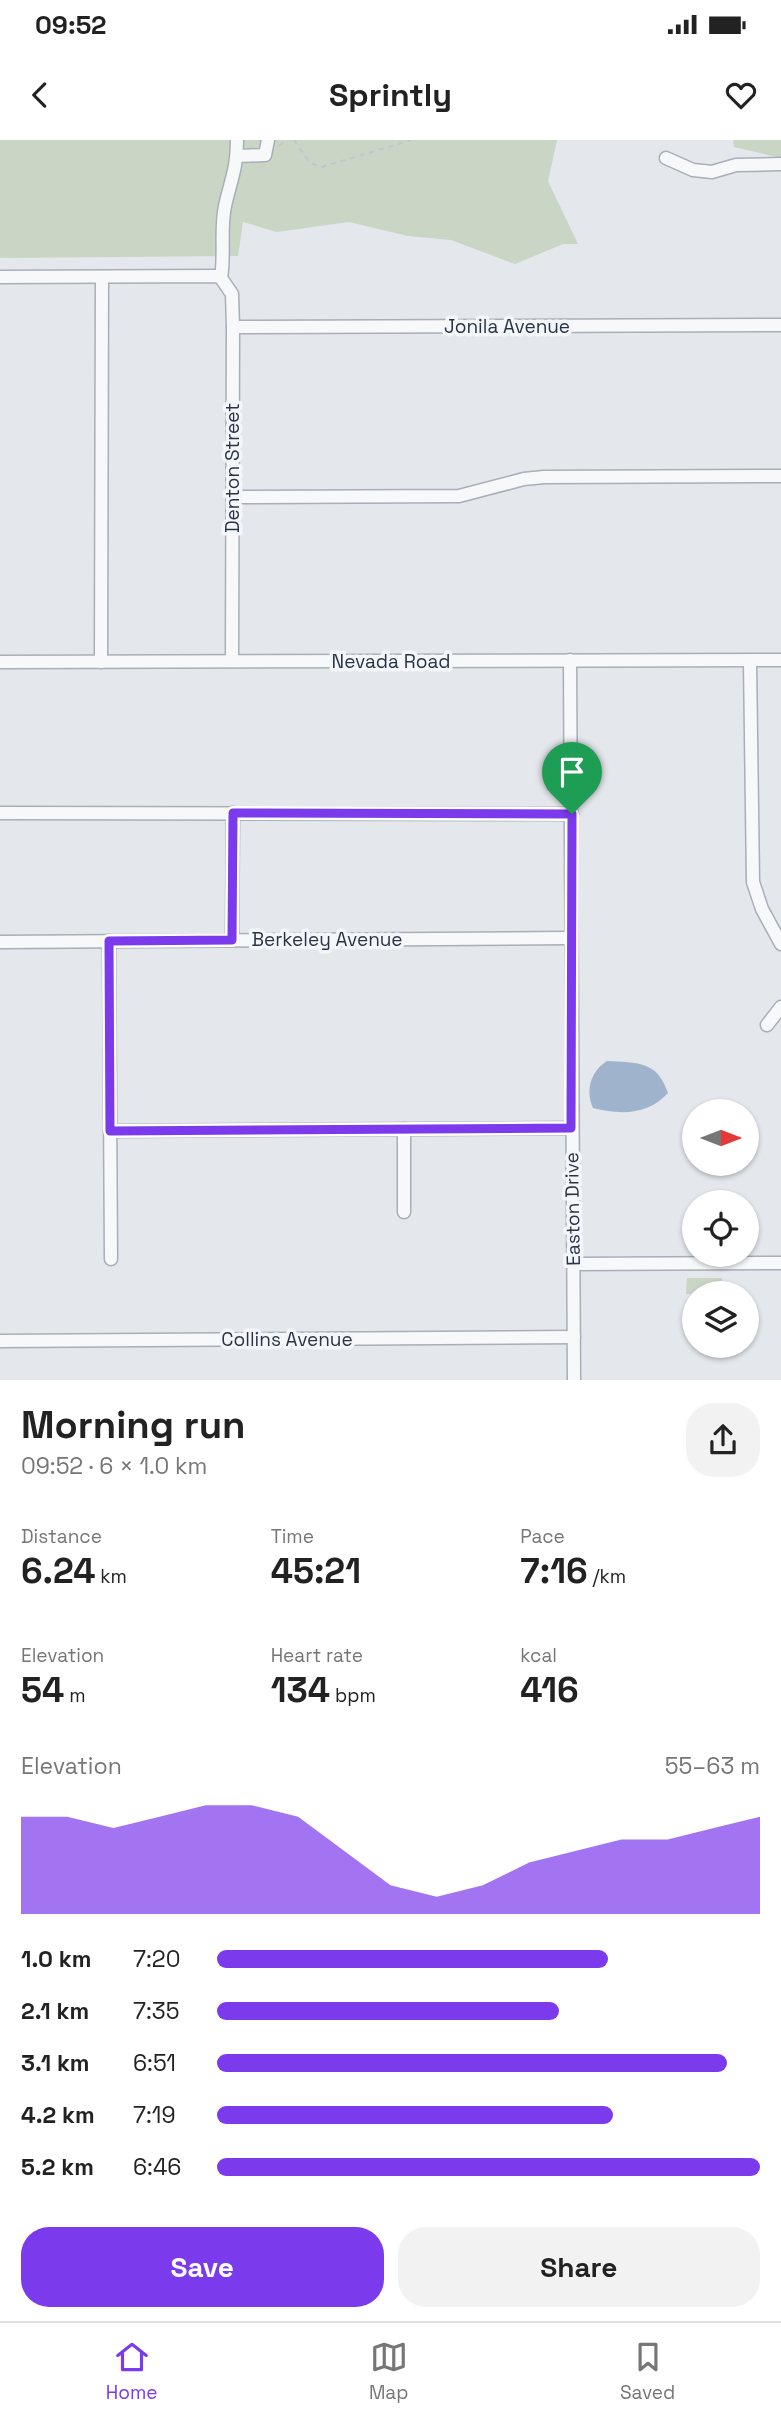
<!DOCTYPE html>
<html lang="en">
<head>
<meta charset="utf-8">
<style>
  body { margin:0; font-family:"Space Grotesk",sans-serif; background:#f2f2f2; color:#222; height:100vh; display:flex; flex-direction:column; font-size:26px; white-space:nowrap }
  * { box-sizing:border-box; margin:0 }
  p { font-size:23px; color:#767676 }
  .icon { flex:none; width:38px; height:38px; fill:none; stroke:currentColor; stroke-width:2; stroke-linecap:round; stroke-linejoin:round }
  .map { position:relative; height:1240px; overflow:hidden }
  .details { display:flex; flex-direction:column; background:#fff; flex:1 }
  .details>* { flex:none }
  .needle { width:46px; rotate:90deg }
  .buttons { position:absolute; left:682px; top:959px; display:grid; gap:14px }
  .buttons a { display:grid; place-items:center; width:77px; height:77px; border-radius:50%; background:#fff; box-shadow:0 2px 5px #0004; font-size:35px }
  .pin { position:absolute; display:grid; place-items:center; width:60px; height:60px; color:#fff; margin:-72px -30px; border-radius:50% 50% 50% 0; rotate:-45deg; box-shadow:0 0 7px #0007 }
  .pin .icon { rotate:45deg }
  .round { display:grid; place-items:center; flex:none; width:74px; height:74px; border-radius:28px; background:#f2f2f2 }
  .summary { display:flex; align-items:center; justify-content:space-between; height:119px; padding:0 21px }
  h1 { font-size:38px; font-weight:800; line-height:52px }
  .metrics { display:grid; grid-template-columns:repeat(3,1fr); gap:10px; height:119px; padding:7px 21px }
  .metrics div { display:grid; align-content:center }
  .metrics b { font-size:35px; font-weight:800 }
  .metrics small { font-size:19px; font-weight:400 }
  .metrics p { font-size:19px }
  .chart { height:196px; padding:14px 21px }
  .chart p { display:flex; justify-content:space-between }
  .chart svg { width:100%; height:126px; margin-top:7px; fill:#7c3aed; opacity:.7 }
  .primary-button { display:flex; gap:14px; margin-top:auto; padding:14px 21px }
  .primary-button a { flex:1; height:80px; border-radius:28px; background:#7c3aed; color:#fff; font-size:28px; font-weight:800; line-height:80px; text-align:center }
  .primary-button a+a { background:#f2f2f2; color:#222 }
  ul { padding:0 21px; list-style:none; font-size:23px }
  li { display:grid; grid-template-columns:112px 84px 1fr; align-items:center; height:52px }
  li i { height:18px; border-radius:9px; background:#7c3aed }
  .status { display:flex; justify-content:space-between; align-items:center; height:49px; padding:0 35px; background:#fff; direction:ltr }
  .status svg { height:19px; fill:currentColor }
  header { display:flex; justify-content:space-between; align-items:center; height:91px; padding:0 21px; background:#fff; font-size:32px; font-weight:800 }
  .dock { display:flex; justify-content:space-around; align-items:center; height:98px; border-top:2px solid #e0e0e0; background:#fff; font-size:19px; color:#767676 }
  .dock a { display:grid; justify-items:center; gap:4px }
  .dock .selected { color:#7c3aed }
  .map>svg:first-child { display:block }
  .green { fill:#c9d6c5 }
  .water { fill:#9fb4cc }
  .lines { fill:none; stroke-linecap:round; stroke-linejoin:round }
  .minor-casing { stroke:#a9aeb7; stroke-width:15 }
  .path { stroke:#c2c5cb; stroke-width:2; stroke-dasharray:5 5; stroke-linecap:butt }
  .minor { stroke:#f7f8fa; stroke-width:12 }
  .route-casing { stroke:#fff; stroke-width:14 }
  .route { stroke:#7c3aed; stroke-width:9 }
  .labels { text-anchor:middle; stroke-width:7; stroke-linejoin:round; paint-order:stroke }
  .street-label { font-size:19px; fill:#2b3445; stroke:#f4f6f9 }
</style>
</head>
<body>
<div class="status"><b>09:52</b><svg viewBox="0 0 49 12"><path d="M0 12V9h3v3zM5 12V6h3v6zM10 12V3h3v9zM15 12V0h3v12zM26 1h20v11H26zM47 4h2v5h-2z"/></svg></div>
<header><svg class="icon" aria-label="back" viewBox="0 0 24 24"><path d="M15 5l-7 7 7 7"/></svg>Sprintly<svg class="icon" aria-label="heart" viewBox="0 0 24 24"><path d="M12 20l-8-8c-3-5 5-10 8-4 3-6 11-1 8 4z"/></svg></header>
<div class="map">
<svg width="781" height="1240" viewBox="0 0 781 1240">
  <rect width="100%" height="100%" fill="#e4e7ec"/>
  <g class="green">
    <polygon points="0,0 557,0 548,41 578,104 563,104 515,124 451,100 408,96 349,82 277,92 243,82 238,116 0,118"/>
    <polygon points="733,0 781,0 781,18 734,7"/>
    <polygon points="687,1138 722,1138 722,1153 686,1154"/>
  </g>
  <path class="water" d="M607 921C637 923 657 920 668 953 648 975 621 975 593 968 585 950 591 931 607 921Z"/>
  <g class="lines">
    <g class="minor-casing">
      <g id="minor">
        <polyline points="237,16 265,15 268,0"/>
        <polyline points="666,18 693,30 712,32 736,25 781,24"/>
        <polyline points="0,137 217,136 221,138"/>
        <polyline points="221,138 232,154 233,187 232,521"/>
        <path d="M221 138C225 114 220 89 225 66 231 39 237 29 237 0"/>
        <polyline points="233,187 781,185"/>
        <polyline points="233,357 459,356 524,339 544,337 781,336"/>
        <polyline points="570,520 574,1240"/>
        <polyline points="750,521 753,742 762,769 781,804"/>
        <polyline points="0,522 781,520"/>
        <polyline points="101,522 102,137"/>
        <polyline points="0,673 572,674"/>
        <polyline points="232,800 233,673"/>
        <polyline points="109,801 111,1119"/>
        <polyline points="0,802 570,798"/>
        <polyline points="767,885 781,867"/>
        <polyline points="404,989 404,1072"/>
        <polyline points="110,991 571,988"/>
        <polyline points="573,1124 781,1123"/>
        <polyline points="0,1201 574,1197"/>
      </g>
    </g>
    <g class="path">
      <polyline points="294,0 310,23 322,27 411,0"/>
      <polyline points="279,6 286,0"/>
    </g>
    <use href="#minor" class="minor"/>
  </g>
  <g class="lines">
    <g class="route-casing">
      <polygon id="route" points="233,673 572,674 571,988 110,991 109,801 232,800"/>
    </g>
    <use href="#route" class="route"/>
  </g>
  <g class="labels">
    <g class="street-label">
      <text x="507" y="193">Jonila Avenue</text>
      <text transform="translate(232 328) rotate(-90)" y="7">Denton Street</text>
      <text x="391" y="528">Nevada Road</text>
      <text x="327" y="806">Berkeley Avenue</text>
      <text transform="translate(572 1069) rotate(-91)" y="7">Easton Drive</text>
      <text x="287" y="1206">Collins Avenue</text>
    </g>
  </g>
</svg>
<div class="buttons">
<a><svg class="needle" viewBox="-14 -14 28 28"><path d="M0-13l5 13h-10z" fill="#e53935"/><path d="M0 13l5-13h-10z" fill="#767676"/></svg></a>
<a><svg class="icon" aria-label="locate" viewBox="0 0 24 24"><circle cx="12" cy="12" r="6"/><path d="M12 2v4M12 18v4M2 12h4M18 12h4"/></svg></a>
<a><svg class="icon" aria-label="layers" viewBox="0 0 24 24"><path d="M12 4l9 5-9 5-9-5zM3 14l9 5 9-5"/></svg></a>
</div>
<div class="pin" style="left:572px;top:674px;background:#1e9e55"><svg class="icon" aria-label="arrive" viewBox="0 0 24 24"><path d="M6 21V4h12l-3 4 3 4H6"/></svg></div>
</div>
<section class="details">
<div class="summary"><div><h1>Morning run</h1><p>09:52 · 6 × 1.0 km</p></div><a class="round"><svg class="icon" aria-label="share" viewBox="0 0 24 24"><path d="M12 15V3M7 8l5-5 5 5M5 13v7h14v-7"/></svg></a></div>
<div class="metrics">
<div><p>Distance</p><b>6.24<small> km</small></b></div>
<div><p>Time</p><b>45:21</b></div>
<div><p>Pace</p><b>7:16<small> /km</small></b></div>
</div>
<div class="metrics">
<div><p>Elevation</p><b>54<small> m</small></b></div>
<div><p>Heart rate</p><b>134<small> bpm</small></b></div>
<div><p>kcal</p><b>416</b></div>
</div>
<div class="chart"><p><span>Elevation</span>55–63 m</p>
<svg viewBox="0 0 160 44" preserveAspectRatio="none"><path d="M0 44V10L10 10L20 14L30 10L40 6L50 6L60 10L70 22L80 34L90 38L100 34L110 26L120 22L130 18L140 18L150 14L160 10V44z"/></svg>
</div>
<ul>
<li><b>1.0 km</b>7:20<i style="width:72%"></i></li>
<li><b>2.1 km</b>7:35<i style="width:63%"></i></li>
<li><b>3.1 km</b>6:51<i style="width:94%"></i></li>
<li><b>4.2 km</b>7:19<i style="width:73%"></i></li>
<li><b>5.2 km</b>6:46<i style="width:100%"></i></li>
</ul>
<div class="primary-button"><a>Save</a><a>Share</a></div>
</section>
<nav class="dock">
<a class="selected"><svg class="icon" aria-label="home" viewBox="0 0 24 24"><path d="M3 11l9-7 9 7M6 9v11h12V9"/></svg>Home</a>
<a><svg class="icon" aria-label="map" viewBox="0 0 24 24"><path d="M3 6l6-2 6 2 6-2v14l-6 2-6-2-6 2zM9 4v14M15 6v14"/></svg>Map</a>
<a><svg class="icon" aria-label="saved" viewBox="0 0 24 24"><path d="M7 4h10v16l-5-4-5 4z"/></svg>Saved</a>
</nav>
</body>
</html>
